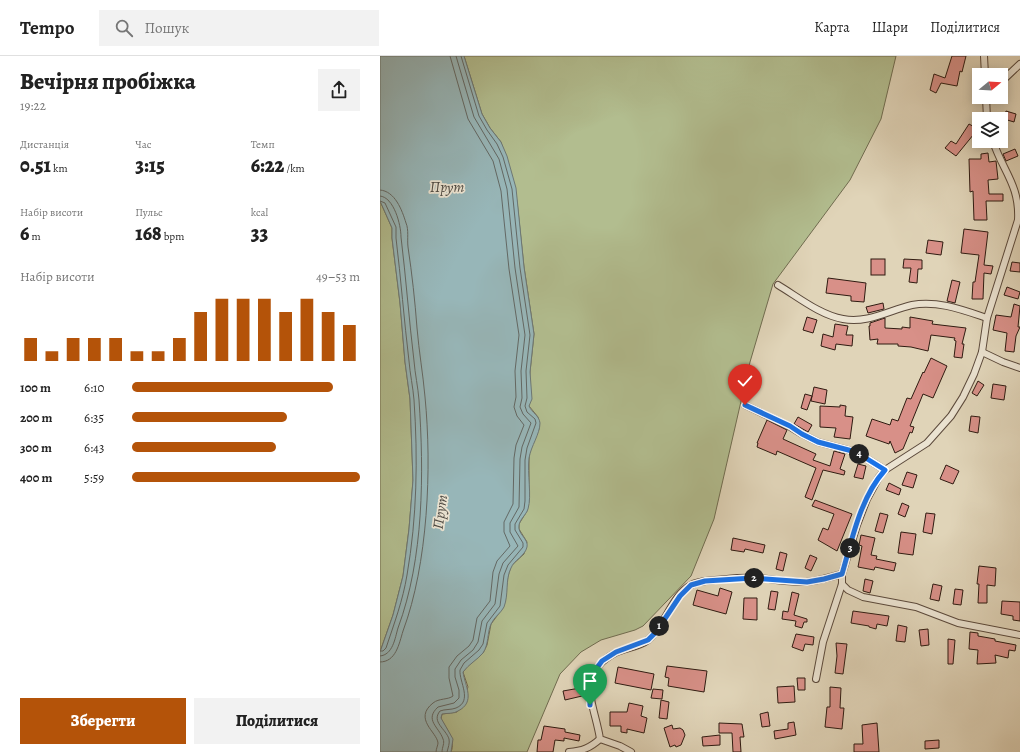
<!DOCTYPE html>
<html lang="uk">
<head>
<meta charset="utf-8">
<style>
  body { margin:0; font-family:Alegreya,serif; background:#f2f2f2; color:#222; height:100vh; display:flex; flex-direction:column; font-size:15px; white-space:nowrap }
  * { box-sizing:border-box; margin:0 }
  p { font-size:13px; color:#767676 }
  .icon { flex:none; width:22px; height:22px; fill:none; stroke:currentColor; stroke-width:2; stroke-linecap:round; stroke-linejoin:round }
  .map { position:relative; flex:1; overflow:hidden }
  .panel { display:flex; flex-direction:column; background:#fff; width:380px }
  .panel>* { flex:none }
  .needle { width:26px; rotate:72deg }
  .fabs { position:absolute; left:592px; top:12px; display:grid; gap:8px }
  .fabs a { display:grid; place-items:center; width:36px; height:36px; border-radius:0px; background:#fff; box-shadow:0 2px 10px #0003; font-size:20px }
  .pin { position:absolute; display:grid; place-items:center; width:34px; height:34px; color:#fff; margin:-41px -17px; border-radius:50% 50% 50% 0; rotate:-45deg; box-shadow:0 0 4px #0007 }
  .pin .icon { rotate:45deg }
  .km { position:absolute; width:20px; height:20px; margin:-10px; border-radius:50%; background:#222; color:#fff; font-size:11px; line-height:20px; text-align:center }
  .round { display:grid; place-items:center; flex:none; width:42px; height:42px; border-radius:0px; background:#f2f2f2 }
  .headline { display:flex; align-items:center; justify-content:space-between; height:68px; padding:0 20px }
  h1 { font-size:22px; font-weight:800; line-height:30px }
  .metrics { display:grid; grid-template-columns:repeat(3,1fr); gap:6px; height:68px; padding:4px 20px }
  .metrics div { display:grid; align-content:center }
  .metrics b { font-size:20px; font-weight:800 }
  .metrics small { font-size:11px; font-weight:400 }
  .metrics p { font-size:11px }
  .chart { height:112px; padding:8px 20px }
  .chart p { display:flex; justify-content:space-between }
  .chart svg { width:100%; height:72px; margin-top:4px; stroke:#b45309; stroke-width:6 }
  .button { display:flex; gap:8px; margin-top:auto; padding:8px 20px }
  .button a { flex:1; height:46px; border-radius:0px; background:#b45309; color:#fff; font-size:16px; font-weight:800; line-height:46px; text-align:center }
  .button a+a { background:#f2f2f2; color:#222 }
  ul { padding:0 20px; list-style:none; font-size:13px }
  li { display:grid; grid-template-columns:64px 48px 1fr; align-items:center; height:30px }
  li i { height:10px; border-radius:5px; background:#b45309 }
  header { display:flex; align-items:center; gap:24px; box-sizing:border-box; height:56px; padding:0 20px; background:#fff; border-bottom:1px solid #e0e0e0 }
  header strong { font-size:19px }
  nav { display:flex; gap:22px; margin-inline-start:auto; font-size:14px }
  .search { width:280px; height:36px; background:#f2f2f2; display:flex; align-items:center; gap:10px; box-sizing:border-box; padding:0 14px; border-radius:0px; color:#767676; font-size:15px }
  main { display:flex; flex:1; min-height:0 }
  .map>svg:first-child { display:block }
  .green { fill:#b2bd8f; stroke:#706c50 }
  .water { fill:#97b6b8; stroke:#6d7875 }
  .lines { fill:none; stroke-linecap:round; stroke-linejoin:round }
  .shore { stroke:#636864; stroke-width:1 }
  .building { fill:#d89088; stroke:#2f1b11 }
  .street-casing { stroke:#5b493b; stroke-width:8 }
  .street { stroke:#ebe3d1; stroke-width:6 }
  .route-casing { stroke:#fff; stroke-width:8 }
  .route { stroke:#1a73e8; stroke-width:5 }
  .labels { text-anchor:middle; stroke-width:3.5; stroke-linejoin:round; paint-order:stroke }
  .water-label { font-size:15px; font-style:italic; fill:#4e4a43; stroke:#ebe3d1 }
</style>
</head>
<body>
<header>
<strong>Tempo</strong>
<div class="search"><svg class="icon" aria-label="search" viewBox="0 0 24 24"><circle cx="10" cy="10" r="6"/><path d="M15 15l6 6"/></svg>Пошук</div>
<nav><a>Карта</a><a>Шари</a><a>Поділитися</a></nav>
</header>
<main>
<section class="panel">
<div class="headline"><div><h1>Вечірня пробіжка</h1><p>19:22</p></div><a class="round"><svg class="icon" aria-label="share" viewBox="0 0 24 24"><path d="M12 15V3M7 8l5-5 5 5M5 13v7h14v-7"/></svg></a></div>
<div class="metrics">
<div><p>Дистанція</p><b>0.51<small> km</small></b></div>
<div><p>Час</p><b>3:15</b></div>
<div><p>Темп</p><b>6:22<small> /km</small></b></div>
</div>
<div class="metrics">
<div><p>Набір висоти</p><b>6<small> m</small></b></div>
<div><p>Пульс</p><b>168<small> bpm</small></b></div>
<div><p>kcal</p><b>33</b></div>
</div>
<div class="chart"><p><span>Набір висоти</span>49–53 m</p>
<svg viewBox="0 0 160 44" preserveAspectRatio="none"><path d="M5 44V30M15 44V38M25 44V30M35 44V30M45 44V30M55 44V38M65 44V38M75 44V30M85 44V14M95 44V6M105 44V6M115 44V6M125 44V14M135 44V6M145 44V14M155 44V22"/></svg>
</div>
<ul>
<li><b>100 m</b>6:10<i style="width:88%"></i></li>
<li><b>200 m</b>6:35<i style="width:68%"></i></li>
<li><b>300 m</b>6:43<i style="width:63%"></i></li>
<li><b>400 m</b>5:59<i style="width:100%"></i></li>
</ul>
<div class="button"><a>Зберегти</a><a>Поділитися</a></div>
</section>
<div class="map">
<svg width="640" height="696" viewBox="0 0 640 696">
  <rect width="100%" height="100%" fill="#e0d4b8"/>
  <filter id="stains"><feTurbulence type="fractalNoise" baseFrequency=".005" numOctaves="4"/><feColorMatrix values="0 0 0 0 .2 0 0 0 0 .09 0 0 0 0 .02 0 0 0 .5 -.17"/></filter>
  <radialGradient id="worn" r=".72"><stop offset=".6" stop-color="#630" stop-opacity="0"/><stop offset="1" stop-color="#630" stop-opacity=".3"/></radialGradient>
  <g class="green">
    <path d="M84 0H516L501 63 470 124 393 228 370 306 334 463 311 520 263 570 255 574 221 584 201 596 180 618 147 696H71C76 684 66 672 61 663L62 658 77 656 88 631 83 616 87 610 103 597 107 589 111 568 123 552 128 520 131 510 144 498 147 486 139 473V468L147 455 149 445V404L150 394 159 373 158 361 149 350 150 316 154 278 144 211 137 145 121 86 110 72 102 58Z"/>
    <polygon points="0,145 12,172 12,182 20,247 25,306 30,343 33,424 29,473 23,520 13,559 0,596"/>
  </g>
  <path class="water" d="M0 0H84L102 58 110 72 121 86 127 100 136 132 144 211 154 278 150 316 152 343 149 350C152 357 159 359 160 367 160 378 151 390 149 402 147 417 152 440 148 453 146 459 140 463 139 469 137 478 149 483 147 491 145 500 134 504 131 512 125 524 129 538 124 551 121 557 114 561 111 568 107 577 109 588 103 597 97 604 89 608 83 616 85 630 96 646 78 655 74 658 67 657 62 658L61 662 73 683 71 696H0V596L13 559 23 520 29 473 33 424 30 343 25 306 20 247 12 182V172L0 145Z"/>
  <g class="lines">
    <g class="shore">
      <path d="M0 134C15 135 22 154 26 167 29 174 27 183 28 191 32 218 35 245 37 272 39 296 43 318 45 341 52 412 48 508 23 575 19 588 16 606 0 606"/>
      <path d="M0 140C14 141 21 169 21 181 26 222 29 264 34 305 35 318 38 331 39 344 44 417 44 502 18 572 15 582 13 599 0 600"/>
      <path d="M0 145 5 147 16 171V182C21 223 24 264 29 305 30 318 33 331 34 344 38 402 37 462 27 519 23 544 14 568 6 592L3 595H0"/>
      <path d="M56 696C56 693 58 689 58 687 57 676 33 663 53 647 59 642 68 644 73 640L69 622V611L77 600 89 590 93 584 97 562 110 545 113 516 117 505 130 490 124 476V466L133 448 134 402 136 389 144 369 137 360 134 351 136 341 135 315 139 279 129 213 121 135 113 105 88 63 70 0"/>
      <path d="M62 696C62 691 65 687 63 683 59 671 44 664 58 651L74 647 79 642V634L75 621V613L81 604 93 594 98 586 102 565 115 548 119 518 123 507 138 490 130 476V467L139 451 140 403 142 391 151 367 143 358 140 351 142 342 141 315 145 279 135 212 127 133 119 103 94 61 76 0"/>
      <path d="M67 696C68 692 70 687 69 683 66 673 51 666 60 655 65 653 71 654 76 652 93 645 79 626 80 614L84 607 99 594 103 588 107 567 120 550 124 519 128 509 143 491V487L135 474V468L144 453 145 445V404L147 392 156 367 155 363 147 356 145 350 147 342 146 315 150 279 140 212 132 133 123 101 117 88 107 74 99 60 81 0"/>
    </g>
  </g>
  <g class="building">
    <polygon points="572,0 586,0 582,16 580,15 577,30 561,27 556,37 550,34 554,18 565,22"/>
    <polygon points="626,55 636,58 634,66 624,63"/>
    <polygon points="589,68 598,73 576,100 565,92 571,85 576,88"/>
    <polygon points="635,93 638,100 626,105 623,98"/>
    <polygon points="608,97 609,106 616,105 618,123 608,124 609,138 623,138 623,145 606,145 607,164 594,164 593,135 590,136 589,103 601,103 601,98"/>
    <polygon points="584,173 608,176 604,209 613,210 611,218 604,217 603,243 592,243 593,226 595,226 599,199 581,197"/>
    <polygon points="548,184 563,186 561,199 546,197"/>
    <rect x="491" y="203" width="14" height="16"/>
    <polygon points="524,203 542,204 542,213 538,213 537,227 529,226 531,212 523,212"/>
    <polygon points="632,206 640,207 640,216 630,215"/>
    <polygon points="448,222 486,227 484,246 471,245 471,240 446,237"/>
    <polygon points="572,224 580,226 575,247 567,245"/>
    <polygon points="627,231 640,236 638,243 624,239"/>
    <polygon points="503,247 504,253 488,257 486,251"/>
    <polygon points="634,248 640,250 638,271 640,271 636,280 634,296 625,295 627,277 613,274 616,259 631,261"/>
    <polygon points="427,261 437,264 433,277 423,274"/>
    <polygon points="530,261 553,265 552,268 586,272 582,288 584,288 582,302 574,301 576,285 574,284 575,282 551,279 548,295 531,291 518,290 518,288 497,288 498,283 490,284 489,270 490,270 490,267 505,262 505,272 522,273 522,271 530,272"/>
    <polygon points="455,268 468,270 466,279 473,279 472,290 456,288 455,294 441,290 443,278 453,281"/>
    <polygon points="551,302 567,310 553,342 543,338 530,370 534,371 532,377 530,376 523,393 515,397 510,385 509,388 486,380 492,363 510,369 512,363 518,365 527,342 531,343 543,316 544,317"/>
    <polygon points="598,325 604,329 597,340 592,337"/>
    <polygon points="613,328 626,330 624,344 611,342"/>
    <polygon points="434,331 447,334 445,348 431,345"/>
    <polygon points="425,338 432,340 427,354 421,352"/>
    <polygon points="460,349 466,350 465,360 473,361 470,383 454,381 456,372 440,371 440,350 460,351"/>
    <polygon points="591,360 600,361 598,377 589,375"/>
    <polygon points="418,361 432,369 428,376 414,368"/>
    <polygon points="387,364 407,374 403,383 436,398 433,404 450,410 454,395 465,398 460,413 465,415 464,419 443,414 432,444 425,441 436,412 397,395 396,399 377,391 378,387 377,387"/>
    <polygon points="478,408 486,410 483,423 474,421"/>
    <polygon points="566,409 579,415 573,428 560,423"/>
    <polygon points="527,416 537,419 533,432 522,429"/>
    <polygon points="509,427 521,433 519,439 506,434"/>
    <polygon points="435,444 472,458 457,495 438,484 443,472 448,474 454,458 432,450"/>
    <polygon points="522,447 529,450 525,461 518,458"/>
    <polygon points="500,457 508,459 503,477 495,475"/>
    <polygon points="546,457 555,458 552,478 543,476"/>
    <polygon points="521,476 536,478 533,499 518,497"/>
    <polygon points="481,479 495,482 491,499 497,500 496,503 516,507 514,515 495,511 494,514 478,511 482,490 479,489"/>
    <polygon points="353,482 385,489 383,497 365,493 364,496 351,494"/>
    <polygon points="400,496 407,498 403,515 396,513"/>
    <polygon points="430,499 437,502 431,515 425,512"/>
    <polygon points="599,510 616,512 615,530 607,529 607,547 598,547 599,528 597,528"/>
    <polygon points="485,523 493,525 490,537 483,535"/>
    <polygon points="553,528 562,530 559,545 550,543"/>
    <polygon points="340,532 352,536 346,558 313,549 317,534 338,540"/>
    <polygon points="575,533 583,534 581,549 573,548"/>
    <polygon points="391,535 398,536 395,554 388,553"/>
    <polygon points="412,536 419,538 414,559 427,563 427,566 424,566 422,572 415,570 416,565 402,563 403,555 408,556"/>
    <polygon points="364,542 377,542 377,564 363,563"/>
    <polygon points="622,545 640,546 640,565 633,564 633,560 621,558"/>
    <polygon points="473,555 509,560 507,570 497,568 496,573 489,571 489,570 471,567"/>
    <polygon points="518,569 527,571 525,586 516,585"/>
    <polygon points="548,573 549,589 541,590 539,574"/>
    <polygon points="590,576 598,577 598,580 615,583 615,585 636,589 635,595 629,594 628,602 615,599 616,607 597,608 598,594 589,593"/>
    <polygon points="416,578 434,581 433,589 425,588 423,595 412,591"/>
    <polygon points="568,583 575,584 573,608 568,608"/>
    <polygon points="456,587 467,588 463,618 455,617 457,600"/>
    <polygon points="287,610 327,615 324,636 288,630 289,622 285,621"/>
    <polygon points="238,611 274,618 271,634 235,627"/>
    <polygon points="417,622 425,622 425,634 418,634"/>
    <polygon points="414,630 415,646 398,647 397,631"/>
    <polygon points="450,631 461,632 460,652 464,652 462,673 445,671 447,651 450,651"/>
    <polygon points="200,632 202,640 185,644 183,635"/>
    <polygon points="273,633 283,634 282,643 271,642"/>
    <polygon points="281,644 289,646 287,663 279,662"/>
    <polygon points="249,647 263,650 261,660 267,662 264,677 247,673 247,677 241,676 241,670 230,670 230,656 247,656"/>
    <polygon points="388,656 390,670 382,671 380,658"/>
    <polygon points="414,666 416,679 395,683 394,675 408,673 408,667"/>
    <polygon points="339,667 362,668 364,681 360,681 361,696 353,696 352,677 339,677"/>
    <polygon points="497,667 499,696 474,696 474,688 483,688 482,669"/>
    <polygon points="292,669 293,673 300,672 303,674 305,679 301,689 296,691 295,689 290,691 284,672"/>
    <polygon points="164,670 185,673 185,676 200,679 199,685 184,682 184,685 175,684 173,696 157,696 158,684 161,684"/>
    <polygon points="340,679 340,689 323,690 322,681"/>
    <polygon points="559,684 559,692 545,693 545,685"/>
  </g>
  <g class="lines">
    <g class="street-casing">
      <g id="street">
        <polyline points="604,0 605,19"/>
        <polyline points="621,26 640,8"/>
        <polyline points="606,41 607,63"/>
        <path d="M398 229C418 241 440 259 463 263 487 268 510 254 532 249 557 244 583 254 607 262"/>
        <polyline points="602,296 623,306 640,312"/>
        <polyline points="365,349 409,370 422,378 438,386 476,396 505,414"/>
        <polyline points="462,528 468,534 483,541 536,551 578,567 640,579"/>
        <path d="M436 623 443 586 462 528V518L477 469 487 443 499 421 505 414 547 387 571 360 583 341 594 318 602 296 607 262 638 164C640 129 622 114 613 85"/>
        <path d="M189 696C202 695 210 692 220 683"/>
        <path d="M251 696 240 690 220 683C215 649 194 619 235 597 245 592 259 591 268 584 285 570 292 539 311 529 318 525 327 525 335 524 348 523 361 521 374 522 392 523 409 526 426 526 438 525 450 521 462 518"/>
      </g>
    </g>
    <use href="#street" class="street"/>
  </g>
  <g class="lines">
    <g class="route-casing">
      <path id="route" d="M210 649V633L213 617 222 605 236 596 268 584 276 576 300 540 311 529 325 525 373 522 427 526 444 523 462 518C472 484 480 442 505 414L476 396 438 386 422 378 410 370 365 349"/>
    </g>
    <use href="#route" class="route"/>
  </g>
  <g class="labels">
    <g class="water-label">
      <text x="67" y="136">Прут</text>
      <text transform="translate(60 456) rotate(-82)" y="5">Прут</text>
    </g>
  </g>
  <rect width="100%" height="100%" filter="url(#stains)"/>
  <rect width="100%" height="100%" fill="url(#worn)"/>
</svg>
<div class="fabs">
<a><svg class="needle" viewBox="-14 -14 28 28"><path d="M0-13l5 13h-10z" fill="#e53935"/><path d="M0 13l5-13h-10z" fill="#767676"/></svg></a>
<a><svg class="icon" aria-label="layers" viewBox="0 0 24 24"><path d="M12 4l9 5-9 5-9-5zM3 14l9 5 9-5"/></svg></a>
</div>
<div class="pin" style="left:210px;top:649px;background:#1e9e55"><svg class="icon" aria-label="arrive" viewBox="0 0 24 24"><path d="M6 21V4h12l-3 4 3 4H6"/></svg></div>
<div class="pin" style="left:365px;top:349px;background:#d93025"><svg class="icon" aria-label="check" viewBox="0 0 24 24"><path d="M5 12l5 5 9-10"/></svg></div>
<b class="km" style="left:279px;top:570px">1</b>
<b class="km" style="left:374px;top:522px">2</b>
<b class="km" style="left:470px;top:492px">3</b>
<b class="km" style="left:479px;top:398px">4</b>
</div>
</main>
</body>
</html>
